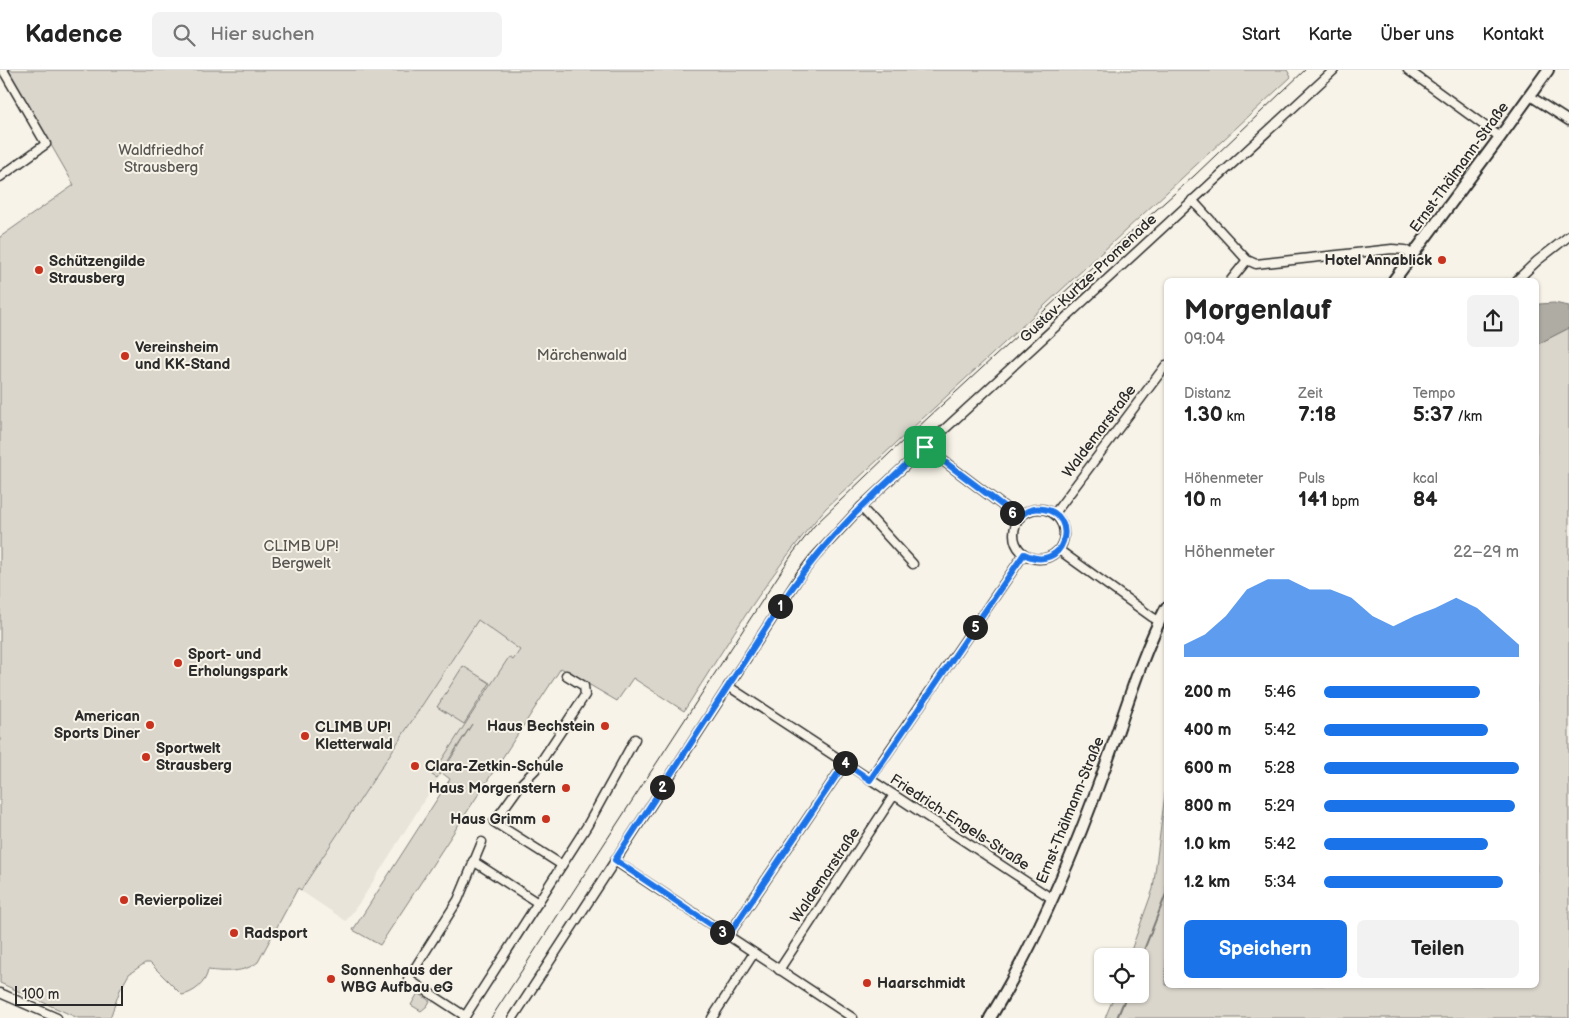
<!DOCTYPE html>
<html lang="de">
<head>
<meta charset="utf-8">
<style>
  body { margin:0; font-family:"Balsamiq Sans",sans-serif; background:#f2f2f2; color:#222; height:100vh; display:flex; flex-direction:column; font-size:19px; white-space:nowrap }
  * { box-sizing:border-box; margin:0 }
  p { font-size:16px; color:#767676 }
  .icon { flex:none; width:28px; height:28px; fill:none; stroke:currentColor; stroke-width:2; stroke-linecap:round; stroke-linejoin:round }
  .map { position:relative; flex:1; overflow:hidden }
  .drawer { position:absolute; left:1164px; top:208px; width:375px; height:710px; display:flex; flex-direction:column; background:#fff; border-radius:8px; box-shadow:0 1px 4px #0004 }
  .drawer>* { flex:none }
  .tools { position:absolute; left:1094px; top:878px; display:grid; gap:10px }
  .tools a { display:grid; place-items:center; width:55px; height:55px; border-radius:8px; background:#fff; box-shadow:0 1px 4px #0004; font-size:25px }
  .scale { position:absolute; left:15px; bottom:12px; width:108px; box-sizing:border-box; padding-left:5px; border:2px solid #2b2b2b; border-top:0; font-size:14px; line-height:18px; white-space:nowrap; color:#2b2b2b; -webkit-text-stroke:4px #f7f3e8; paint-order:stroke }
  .pin { position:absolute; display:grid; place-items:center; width:42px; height:42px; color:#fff; margin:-21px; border-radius:10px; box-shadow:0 2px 8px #0006 }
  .km { position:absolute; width:25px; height:25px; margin:-12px; border-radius:50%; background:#222; color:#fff; font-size:14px; line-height:25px; text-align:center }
  .round { display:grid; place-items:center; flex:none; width:52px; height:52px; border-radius:8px; background:#f2f2f2 }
  .summary { display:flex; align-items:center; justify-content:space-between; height:85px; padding:0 20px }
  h1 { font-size:28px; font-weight:700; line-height:38px }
  .figures { display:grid; grid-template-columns:repeat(3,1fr); gap:8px; height:85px; padding:5px 20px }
  .figures div { display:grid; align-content:center }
  .figures b { font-size:21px; font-weight:700 }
  .figures small { font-size:14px; font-weight:400 }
  .figures p { font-size:14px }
  .chart { height:140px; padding:10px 20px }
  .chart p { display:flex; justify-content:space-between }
  .chart svg { width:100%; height:90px; margin-top:5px; fill:#1a73e8; opacity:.7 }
  .cta { display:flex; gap:10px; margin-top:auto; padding:10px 20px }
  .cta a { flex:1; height:58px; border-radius:8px; background:#1a73e8; color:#fff; font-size:20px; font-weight:700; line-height:58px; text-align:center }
  .cta a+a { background:#f2f2f2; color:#222 }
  ul { padding:0 20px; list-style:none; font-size:16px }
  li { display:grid; grid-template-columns:80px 60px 1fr; align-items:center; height:38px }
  li i { height:12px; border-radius:6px; background:#1a73e8 }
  header { display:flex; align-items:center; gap:30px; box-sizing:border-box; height:70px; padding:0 25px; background:#fff; border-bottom:1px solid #e0e0e0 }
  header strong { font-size:24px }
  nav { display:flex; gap:28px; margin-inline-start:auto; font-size:18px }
  .search { width:350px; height:45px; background:#f2f2f2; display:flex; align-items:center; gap:12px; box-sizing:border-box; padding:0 18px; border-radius:8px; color:#767676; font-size:19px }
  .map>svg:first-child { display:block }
  .built { fill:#e8e4da }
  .green { fill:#dad6cc; stroke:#82807c }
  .water { fill:#afaca4; stroke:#7a7874 }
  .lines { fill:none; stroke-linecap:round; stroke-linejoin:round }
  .stream { stroke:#7a7874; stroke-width:2 }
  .minor-casing { stroke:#2b2b2b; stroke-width:11 }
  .major-casing { stroke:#2b2b2b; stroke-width:14 }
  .minor { stroke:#f7f3e8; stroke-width:8 }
  .major { stroke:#f7f3e8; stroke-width:10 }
  .tram { stroke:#2b2b2b; stroke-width:1 }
  .route-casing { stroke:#fff; stroke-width:10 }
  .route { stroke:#1a73e8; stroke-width:6 }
  .poi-dot { fill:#c8321e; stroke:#f7f3e8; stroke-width:2 }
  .labels { text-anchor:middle; stroke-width:4; stroke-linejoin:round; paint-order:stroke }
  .park-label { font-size:15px; fill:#575653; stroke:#f7f3e8 }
  .street-label { font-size:15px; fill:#2b2b2b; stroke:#f7f3e8 }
  .poi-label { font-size:15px; font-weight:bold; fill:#2b2b2b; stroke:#f7f3e8; text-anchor:start }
</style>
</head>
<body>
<header>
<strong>Kadence</strong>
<div class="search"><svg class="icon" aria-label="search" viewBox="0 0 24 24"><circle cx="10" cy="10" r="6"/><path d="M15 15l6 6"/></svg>Hier suchen</div>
<nav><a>Start</a><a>Karte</a><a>Über uns</a><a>Kontakt</a></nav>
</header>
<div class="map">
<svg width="1569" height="948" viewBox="0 0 1569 948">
  <rect width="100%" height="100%" fill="#f7f3e8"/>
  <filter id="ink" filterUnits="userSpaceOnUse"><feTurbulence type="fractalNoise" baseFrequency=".02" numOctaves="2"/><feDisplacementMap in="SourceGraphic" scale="10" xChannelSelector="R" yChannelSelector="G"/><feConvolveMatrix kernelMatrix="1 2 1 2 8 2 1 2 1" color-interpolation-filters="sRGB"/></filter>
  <g filter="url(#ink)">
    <polygon class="built" points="478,550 520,579 362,829 346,851 301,821"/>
    <g class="green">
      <path d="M8 0H1287L1291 7 826 438C771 500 729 571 684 641L633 608 617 631 561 598 380 875 353 860 450 709 442 703 472 654 437 708 432 705 509 587 513 590 520 580 478 550 301 820 298 818 258 892C244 903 225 902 208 900 206 913 194 923 182 925L150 893H145L129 904 120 920 110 948H78L0 913V167L74 115Z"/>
      <polygon points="1569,258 1569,948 1105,948 1115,924 1140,924 1140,886 1129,886 1153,819 1166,716 1166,915 1536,915 1536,275"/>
      <polygon points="463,596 490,613 464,654 437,637"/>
      <polygon points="418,923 430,931 427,936 421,941 411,935"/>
    </g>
    <polygon class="water" points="1554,233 1569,236 1569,258 1536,275 1536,239 1539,234"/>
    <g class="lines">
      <g class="stream">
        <polyline points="1140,890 1166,824"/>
        <polyline points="1117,948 1127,924"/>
      </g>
      <g class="minor-casing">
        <g id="minor">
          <polyline points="1408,0 1500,67"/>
          <polyline points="1530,26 1569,51"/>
          <polyline points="0,107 46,74 3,0"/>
          <polyline points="1192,130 1247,190 1256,194 1392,179 1405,180 1413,185"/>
          <polyline points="1231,210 1247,190"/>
          <polyline points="1517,210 1537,191 1569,166"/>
          <polyline points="925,377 1019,448"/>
          <polyline points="861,437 913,494"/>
          <circle cx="1039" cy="464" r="25"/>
          <polyline points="1055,443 1166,295"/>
          <polyline points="1059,480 1152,547 1159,551"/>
          <polyline points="728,616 1051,828"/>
          <polyline points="870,709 1024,484"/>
          <polyline points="473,791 538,833"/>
          <polyline points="615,791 853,948"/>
          <polyline points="562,795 494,752 522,713 536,699 585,625 584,616 566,605"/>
          <polyline points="728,866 845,693"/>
          <polyline points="779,900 894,725"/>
          <polyline points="0,923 57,948"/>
          <polyline points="465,946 408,909 458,830 482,772"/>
          <polyline points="464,948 587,756 635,669"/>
          <polyline points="513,948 800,506 814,488 861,437 896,404 1334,0"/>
          <polyline points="712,948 754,883"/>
        </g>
      </g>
      <g class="major-casing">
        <g id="major">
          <polyline points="1394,210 1500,67 1548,0"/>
          <path d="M990 948C1037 871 1075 781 1105 697 1125 643 1140 588 1166 538"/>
        </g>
      </g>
      <use href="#minor" class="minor"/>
      <use href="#major" class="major"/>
      <polyline class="tram" points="491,948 793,483 814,456 891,382 1071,216 1194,106 1305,0"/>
    </g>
  </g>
  <g class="lines" filter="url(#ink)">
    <g class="route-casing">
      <path id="route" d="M925 377 1019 448C1025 441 1033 437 1043 439 1081 444 1065 505 1024 484L870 710 845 693 728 866 615 790 790 521C827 467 876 422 925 377Z"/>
    </g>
    <use href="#route" class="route"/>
  </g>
  <g class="poi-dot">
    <circle cx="1442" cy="190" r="5"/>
    <circle cx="39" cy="200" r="5"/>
    <circle cx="125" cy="286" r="5"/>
    <circle cx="178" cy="593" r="5"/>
    <circle cx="150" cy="655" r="5"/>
    <circle cx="605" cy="656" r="5"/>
    <circle cx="305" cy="666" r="5"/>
    <circle cx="146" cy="687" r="5"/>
    <circle cx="415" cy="696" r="5"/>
    <circle cx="566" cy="718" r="5"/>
    <circle cx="546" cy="749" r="5"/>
    <circle cx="124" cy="830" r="5"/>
    <circle cx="234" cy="863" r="5"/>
    <circle cx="331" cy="909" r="5"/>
    <circle cx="867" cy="913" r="5"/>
  </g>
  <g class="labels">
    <g class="park-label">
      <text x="161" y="85">Waldfriedhof<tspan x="161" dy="17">Strausberg</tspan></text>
      <text x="582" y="290">Märchenwald</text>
      <text x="301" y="481">CLIMB UP!<tspan x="301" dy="17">Bergwelt</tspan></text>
    </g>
    <g class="street-label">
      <text transform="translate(1459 97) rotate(-54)" y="5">Ernst-Thälmann-Straße</text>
      <text transform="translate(1088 208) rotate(-43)" y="5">Gustav-Kurtze-Promenade</text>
      <text transform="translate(1099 361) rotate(-53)" y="5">Waldemarstraße</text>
      <text transform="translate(1070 740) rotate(-68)" y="5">Ernst-Thälmann-Straße</text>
      <text transform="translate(960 752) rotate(33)" y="5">Friedrich-Engels-Straße</text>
      <text transform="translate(825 805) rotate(-56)" y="5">Waldemarstraße</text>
    </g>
    <g class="poi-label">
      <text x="1432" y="195" text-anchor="end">Hotel Annablick</text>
      <text x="49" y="196">Schützengilde<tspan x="49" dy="17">Strausberg</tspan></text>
      <text x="135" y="282">Vereinsheim<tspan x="135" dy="17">und KK-Stand</tspan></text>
      <text x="188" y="589">Sport- und<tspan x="188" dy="17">Erholungspark</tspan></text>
      <text x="140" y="651" text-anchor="end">American<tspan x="140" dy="17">Sports Diner</tspan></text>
      <text x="595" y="661" text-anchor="end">Haus Bechstein</text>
      <text x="315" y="662">CLIMB UP!<tspan x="315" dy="17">Kletterwald</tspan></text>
      <text x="156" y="683">Sportwelt<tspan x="156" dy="17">Strausberg</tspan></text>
      <text x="425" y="701">Clara-Zetkin-Schule</text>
      <text x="556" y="723" text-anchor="end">Haus Morgenstern</text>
      <text x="536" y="754" text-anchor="end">Haus Grimm</text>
      <text x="134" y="835">Revierpolizei</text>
      <text x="244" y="868">Radsport</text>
      <text x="341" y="905">Sonnenhaus der<tspan x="341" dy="17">WBG Aufbau eG</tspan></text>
      <text x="877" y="918">Haarschmidt</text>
    </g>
  </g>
</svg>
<div class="tools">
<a><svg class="icon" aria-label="locate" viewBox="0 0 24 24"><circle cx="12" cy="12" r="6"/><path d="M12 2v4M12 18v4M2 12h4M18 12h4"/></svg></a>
</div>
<div class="scale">100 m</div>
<div class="pin" style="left:925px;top:377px;background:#1e9e55"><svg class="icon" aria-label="arrive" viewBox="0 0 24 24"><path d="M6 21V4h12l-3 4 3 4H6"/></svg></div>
<b class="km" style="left:780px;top:536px">1</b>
<b class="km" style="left:662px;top:717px">2</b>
<b class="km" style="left:722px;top:862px">3</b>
<b class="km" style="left:845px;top:693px">4</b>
<b class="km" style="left:975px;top:557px">5</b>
<b class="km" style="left:1012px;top:443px">6</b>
<section class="drawer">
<div class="summary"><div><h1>Morgenlauf</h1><p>09:04</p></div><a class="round"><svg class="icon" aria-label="share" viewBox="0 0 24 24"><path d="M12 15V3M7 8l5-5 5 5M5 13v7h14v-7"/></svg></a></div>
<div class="figures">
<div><p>Distanz</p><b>1.30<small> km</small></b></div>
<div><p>Zeit</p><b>7:18</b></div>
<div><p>Tempo</p><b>5:37<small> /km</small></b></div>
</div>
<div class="figures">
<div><p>Höhenmeter</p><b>10<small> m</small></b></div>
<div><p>Puls</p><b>141<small> bpm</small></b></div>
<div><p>kcal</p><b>84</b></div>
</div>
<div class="chart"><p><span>Höhenmeter</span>22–29 m</p>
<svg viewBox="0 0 160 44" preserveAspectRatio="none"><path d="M0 44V38L10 33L20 24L30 11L40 6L50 6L60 11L70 11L80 15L90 24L100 29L110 24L120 20L130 15L140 20L150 29L160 38V44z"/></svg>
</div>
<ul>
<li><b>200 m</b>5:46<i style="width:80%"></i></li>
<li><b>400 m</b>5:42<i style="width:84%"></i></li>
<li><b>600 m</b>5:28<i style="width:100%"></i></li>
<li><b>800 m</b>5:29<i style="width:98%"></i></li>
<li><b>1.0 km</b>5:42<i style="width:84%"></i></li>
<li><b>1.2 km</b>5:34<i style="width:92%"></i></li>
</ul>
<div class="cta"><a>Speichern</a><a>Teilen</a></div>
</section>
</div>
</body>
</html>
